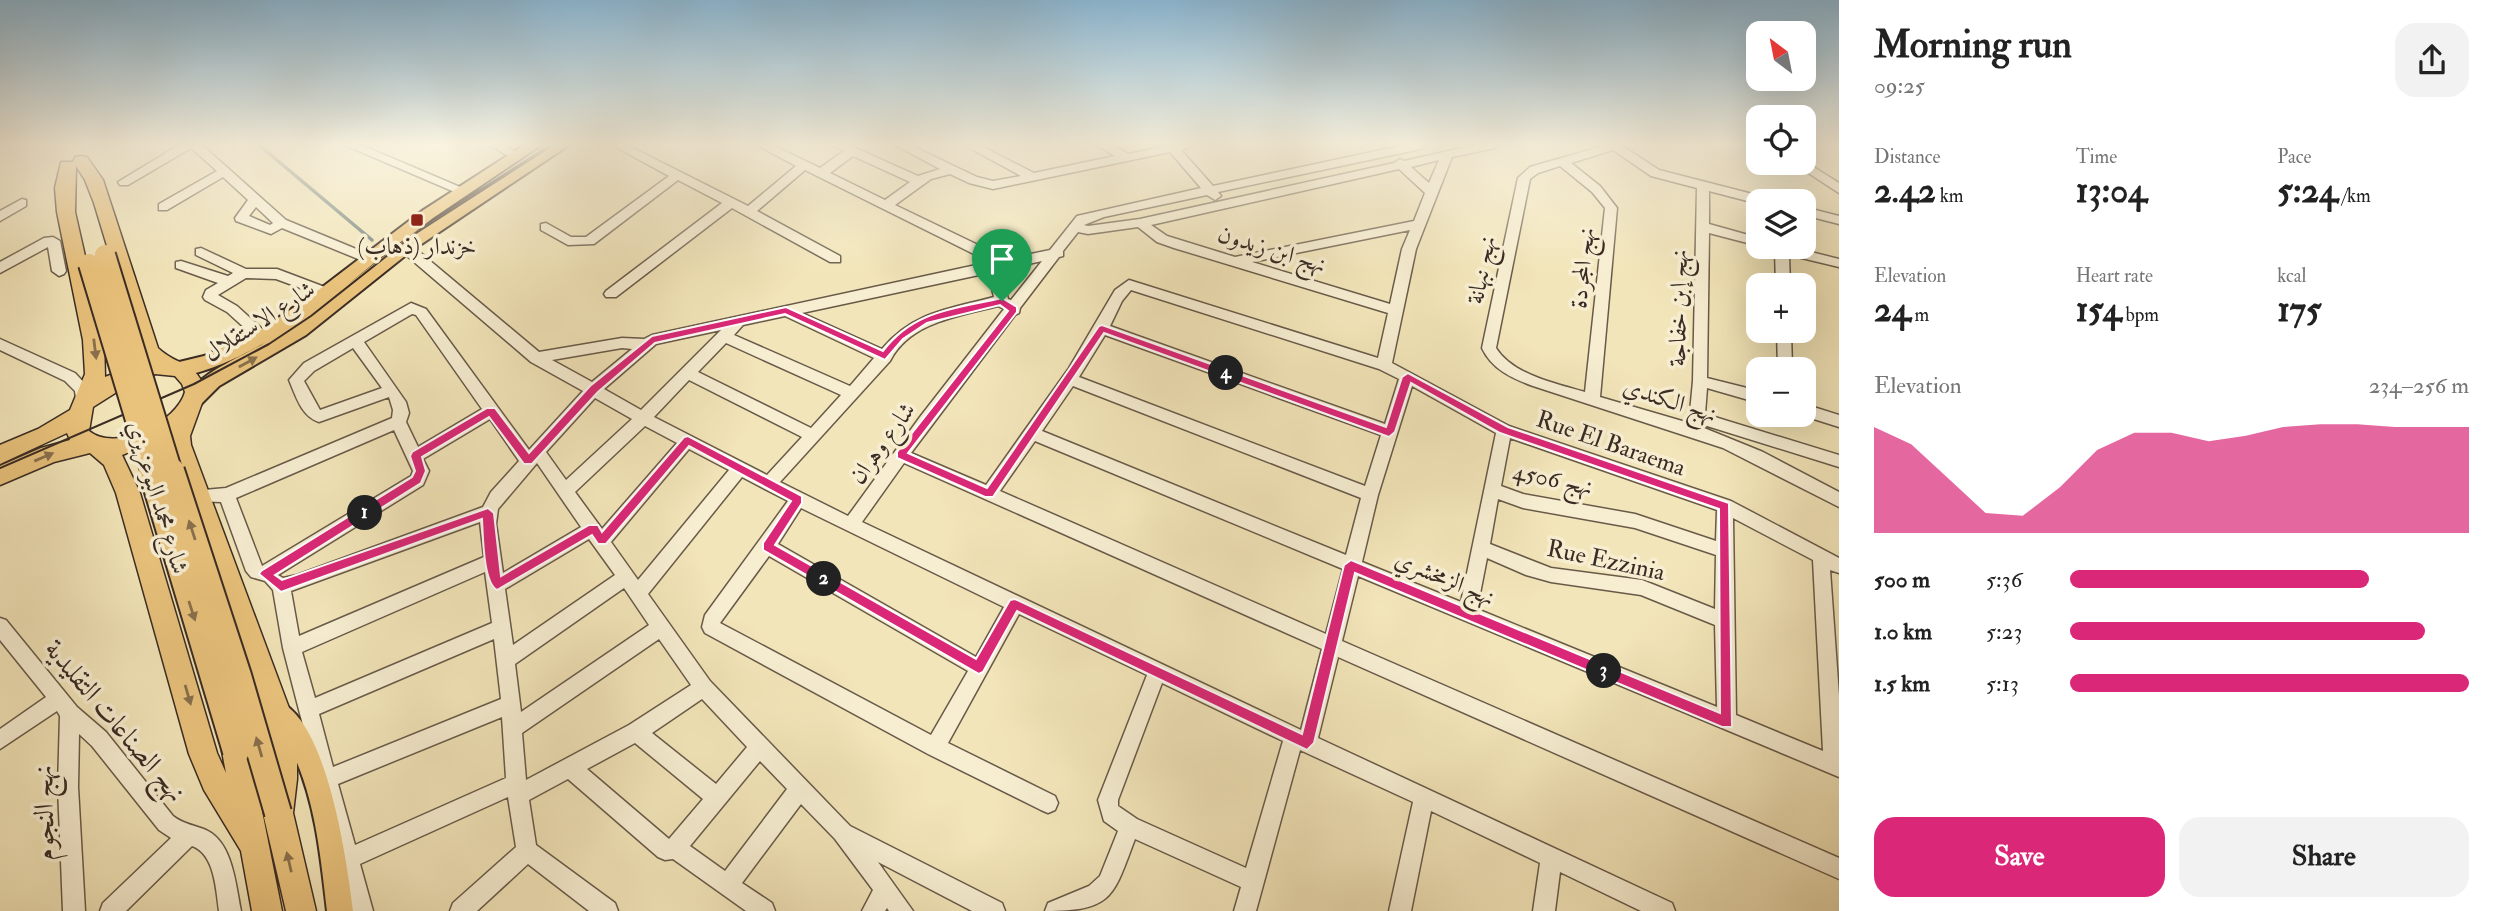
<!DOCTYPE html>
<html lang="en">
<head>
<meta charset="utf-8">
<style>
  body { margin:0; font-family:"IM FELL Double Pica",Amiri,serif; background:#f2f2f2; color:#222; height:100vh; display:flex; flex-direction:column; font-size:26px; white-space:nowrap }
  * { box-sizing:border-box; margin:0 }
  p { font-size:23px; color:#767676 }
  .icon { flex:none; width:38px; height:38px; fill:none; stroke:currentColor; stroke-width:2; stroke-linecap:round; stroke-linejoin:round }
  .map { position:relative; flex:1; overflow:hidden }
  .sheet { display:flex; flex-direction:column; background:#fff; width:665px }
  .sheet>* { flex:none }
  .needle { width:46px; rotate:328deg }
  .controls { position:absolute; left:1746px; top:21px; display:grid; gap:14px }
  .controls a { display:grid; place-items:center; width:70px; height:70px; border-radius:14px; background:#fff; box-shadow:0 7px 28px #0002; font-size:35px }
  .pin { position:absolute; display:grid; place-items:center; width:60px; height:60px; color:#fff; margin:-72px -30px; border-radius:50% 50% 50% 0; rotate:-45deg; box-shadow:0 0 7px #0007 }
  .pin .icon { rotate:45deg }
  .km { position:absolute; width:35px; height:35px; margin:-18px; border-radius:50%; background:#222; color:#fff; font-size:19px; line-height:35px; text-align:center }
  .round { display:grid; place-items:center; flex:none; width:74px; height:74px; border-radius:21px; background:#f2f2f2 }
  .headline { display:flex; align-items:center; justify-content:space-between; height:119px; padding:0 35px }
  h1 { font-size:38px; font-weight:700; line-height:52px }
  .figures { display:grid; grid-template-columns:repeat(3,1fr); gap:10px; height:119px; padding:7px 35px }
  .figures div { display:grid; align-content:center }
  .figures b { font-size:35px; font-weight:700 }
  .figures small { font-size:19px; font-weight:400 }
  .figures p { font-size:19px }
  .chart { height:196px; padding:14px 35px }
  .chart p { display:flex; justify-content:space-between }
  .chart svg { width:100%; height:126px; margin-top:7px; fill:#db2777; opacity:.7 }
  .cta { display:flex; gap:14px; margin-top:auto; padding:14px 35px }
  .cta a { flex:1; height:80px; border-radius:21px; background:#db2777; color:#fff; font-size:28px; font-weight:700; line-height:80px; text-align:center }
  .cta a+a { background:#f2f2f2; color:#222 }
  ul { padding:0 35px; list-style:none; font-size:23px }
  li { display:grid; grid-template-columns:112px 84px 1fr; align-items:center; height:52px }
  li i { height:18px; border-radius:9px; background:#db2777 }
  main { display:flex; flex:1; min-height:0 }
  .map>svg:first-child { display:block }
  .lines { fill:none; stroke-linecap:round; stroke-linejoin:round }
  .stream { stroke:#77837d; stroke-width:3.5 }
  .minor-casing { stroke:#685a49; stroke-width:3 }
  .major-casing { stroke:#3a2c24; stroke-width:4 }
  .highway-casing { stroke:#3a2c24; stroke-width:3 }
  .minor { fill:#f7eed2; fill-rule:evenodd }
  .major { fill:#e9c27c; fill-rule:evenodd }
  .highway { fill:#e9c27c; fill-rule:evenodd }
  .tram { stroke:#3a2c24; stroke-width:2 }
  .highway-bridge-far1-casing { stroke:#3a2c24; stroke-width:24; stroke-linecap:butt }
  .highway-bridge-casing { stroke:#3a2c24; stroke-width:30; stroke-linecap:butt }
  .highway-bridge-far1 { stroke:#e9c27c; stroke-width:20 }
  .highway-bridge { stroke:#e9c27c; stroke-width:26 }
  .oneway { fill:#89704c }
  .route { fill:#db2777; stroke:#fff; stroke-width:2; fill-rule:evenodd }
  .poi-dot { fill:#8f2418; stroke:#f7eed2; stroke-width:2.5 }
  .labels { text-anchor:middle; stroke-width:7; stroke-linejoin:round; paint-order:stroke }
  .poi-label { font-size:24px; fill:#3a2c24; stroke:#f7eed2 }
  .street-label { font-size:24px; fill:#3a2c24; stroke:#f7eed2 }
  .near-street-label { font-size:28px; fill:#3a2c24; stroke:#f7eed2 }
</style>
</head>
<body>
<main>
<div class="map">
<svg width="1839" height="911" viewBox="0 0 1839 911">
  <rect width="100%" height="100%" fill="#f2e5b9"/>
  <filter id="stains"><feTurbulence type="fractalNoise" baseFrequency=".00286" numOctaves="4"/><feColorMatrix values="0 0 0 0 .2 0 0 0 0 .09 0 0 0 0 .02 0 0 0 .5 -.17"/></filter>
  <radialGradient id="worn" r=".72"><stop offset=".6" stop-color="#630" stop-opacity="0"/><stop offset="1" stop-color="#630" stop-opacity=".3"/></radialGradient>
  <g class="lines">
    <polyline class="stream" points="259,145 372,240"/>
    <g class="minor-casing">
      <g id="minor">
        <path d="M179 145H202L286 220 373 256 375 259 368 263 282 228 271 234 236 221 235 218 248 200 223 177 167 210H159V204L217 171 191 148 128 185H120L118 182ZM256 207 273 223 270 225 249 216Z"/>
        <polygon points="345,145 361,145 467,190 465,193 457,193"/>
        <polygon points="490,145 504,145 521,156 515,160"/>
        <path d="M612 145H627L748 206 796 166 757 145H772L820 168 844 151 834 145H849L918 176 940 169 895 145H910L977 177 993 181 1021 176 964 145H979L1034 173 1115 156 1096 145H1111L1129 154 1171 145H1195L1181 150 1213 186 1405 145H1427L1421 149 1218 192 1221 196 1215 200 1207 195 1104 217 1084 225 1088 226 1140 219 1394 163 1400 159 1404 161 1475 145H1497L1495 148 1452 157 1416 249 1392 363 1509 426 1731 501 1839 558V573L1830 570 1839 696V777L1358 576 1342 641 1839 858V879L1338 657 1318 738 1672 903 1675 911H1641L1560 872 1555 911H1533L1540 863 1431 811 1411 911H1389L1413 802 1300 750 1256 911H1234L1241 887 1135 839C1113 897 1113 911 1045 911L1048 903 1089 886 1100 876 1118 831 1104 821 1098 800 1147 675 1019 614 948 743 1055 796 1058 803 1055 810 1048 813 1041 810 928 754 705 633 702 627 705 615 788 501 742 477 648 594 710 681 850 826 1002 903 1005 911H972L878 862 913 911H889L887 908 885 911H862L873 890 835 839 801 804 742 883 772 903 775 911H746L673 859 665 860 658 857 568 779 529 800 536 845 615 903 618 911H589L528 864 477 911H450L453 903 516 847 508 797 360 864 373 911H351L283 648 273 590 265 581 251 577 246 571 221 502 193 501 191 496 193 491 226 488 392 418 393 410 389 397 319 422C301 416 296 396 289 380L304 363 411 303 426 309 529 450 583 391 531 362 400 250V244H410L539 352 622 338 644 339 652 335 990 262 805 170 757 211 840 256V262H830L732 208 616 297H606L604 294 606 291 722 203 678 180 594 244 568 245 541 230V224L546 223 571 237H586L669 176ZM1170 152 1201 188 1077 216 1050 250 1007 259 895 205 931 179 950 174 969 183 993 189ZM853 156 910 182 885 200 830 173ZM1439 160 1429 183 1411 167ZM1399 169 1425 193 1414 221 1235 257 1167 236 1151 225ZM1138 227 1157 242 1174 248 1388 313 1378 358 1129 280 1115 290 1069 368 986 485 911 453 1015 315 1019 313 1020 308 1059 257 1063 256V251L1078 232 1088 234ZM1410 230 1402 249 1390 304 1252 262ZM1042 261 1011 300 1008 299 1001 270ZM988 273 994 297C949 309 913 312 882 349L802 313ZM1131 290 1379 369 1399 379 1385 424 1110 326 1122 301ZM998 306 1004 309 920 417 848 516 780 482 890 361C910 322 959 316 998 306ZM412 314 416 315 482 409 418 447 406 422 409 413 406 402 364 342ZM785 316 874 358 850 386 734 335 743 325ZM721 330 641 410 604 389 656 344ZM1105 335 1381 435 1365 486 1079 377ZM726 343 841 395 811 428 698 372ZM353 348 382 388 320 410 304 381 314 371ZM622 348 632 349 592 382 552 360ZM689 380 802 437 767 475 654 417ZM1073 386 1361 498 1346 555 1042 431ZM1412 386 1496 433 1461 602 1362 562 1378 495ZM595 398 632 419 566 480 546 452ZM490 419 519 461 491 492 483 507 297 575 283 578 278 575 423 485 429 471 423 459ZM645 426 677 443 602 529 575 492ZM394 430 413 471 411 476 262 566 236 498ZM1510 438 1717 510 1716 541 1635 514 1523 494 1501 486ZM1035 441 1343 569 1326 634 1000 491ZM689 449 729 470 638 580 611 542ZM537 463 581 527 503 573 496 524 498 509ZM904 463 1322 649 1301 730 862 522ZM1498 499 1523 508 1635 528 1716 555 1715 609 1642 580 1551 568 1490 544ZM801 508 1004 607 976 657 778 544ZM1733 518 1813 560 1823 751 1736 715ZM480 522 484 557 299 636 291 591ZM589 539 615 575 513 645 505 589ZM769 556 968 671 931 735 720 623ZM1487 558 1526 575 1551 582 1641 595 1715 625 1717 707 1477 609ZM485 572 492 623 315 698 302 652ZM624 588 649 625 521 712 515 664ZM494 639 501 699 333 767 319 714ZM659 639 691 685 629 725 526 780 522 733ZM1162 683 1283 741 1246 868 1137 819 1118 806V800ZM702 699 747 747 716 784 652 733ZM502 717 506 778 355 845 338 784ZM635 743 703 799 669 839 587 769ZM760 761 787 789 725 871 690 846Z"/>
        <path d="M1607 145H1625L1624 147 1659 170 1768 198 1770 201H1759V204L1709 191V224L1759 238V246L1709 233 1707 378 1759 391V403L1707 388 1705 414 1839 455V467L1704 425V428L1763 452 1839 492V507L1723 448 1533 386C1511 378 1492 369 1482 348L1518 178 1530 167ZM1613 150 1651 176 1697 188 1693 381 1689 423 1600 397 1617 208 1600 186 1571 163ZM1560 166 1592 192 1605 208 1585 392C1557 384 1513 375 1496 348L1530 179 1538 173Z"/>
        <polygon points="1804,161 1839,183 1839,193 1793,163"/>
        <polygon points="22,199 26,200 26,206 0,221 0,211"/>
        <polygon points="1804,207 1839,216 1839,224 1804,215"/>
        <polygon points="53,237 60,241 66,271 64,274 59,276 52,271 48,247 0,273 0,262 44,238"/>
        <polygon points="1769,247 1791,247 1839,259 1839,267 1789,255 1790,285 1776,285 1775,251"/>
        <polygon points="201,248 246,269 277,269 330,289 332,292 325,297 276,279 246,278 218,295 237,306 270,336 268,340 258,340 227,312 205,300 203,297 206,290 218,283 176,268 176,262 181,261 228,276 233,273 196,255 196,249"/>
        <polygon points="1777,331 1791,331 1792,369 1778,369"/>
        <polygon points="0,339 75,373 90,389 87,408 77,408 75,391 65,381 0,350"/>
        <polygon points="1804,404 1839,415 1839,427 1801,415 1804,415"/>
        <path d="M0 618 6 620 77 707 106 732 173 816C184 825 196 825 208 831 233 844 236 887 241 911H219C216 890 215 854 192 846L126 911H100L103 903 171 838 159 830 92 746 79 734 78 787 85 911H63L58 787 60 716 57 711 0 749V729L46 697 0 640Z"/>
      </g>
    </g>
    <g class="major-casing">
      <g id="major">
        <path d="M524 145H541L433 218 347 285 399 243 552 145H569L411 251 306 335 219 386 200 405H186L184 400C199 372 240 358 266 342 245 354 194 381 171 374L168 369 171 364 204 356 259 331 312 295 422 211Z"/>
        <path d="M278 701C328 721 347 863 353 911H327C321 860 316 805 295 758 288 741 274 728 266 712L270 704Z"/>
      </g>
    </g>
    <g class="highway-casing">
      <path id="highway" d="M81 156 87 157 103 180 158 348C178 367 196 360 206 392L190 436 191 445 289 708 297 748V779L293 813 316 911H286L263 813 269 779V748L261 708 168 437 122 455 140 493 217 753 226 773 222 751 226 741 236 737 246 741 250 751 282 911H252L241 851 204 790 189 754 116 493 104 465 90 453 54 462 0 485V466L41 448 70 440 67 433 0 464V445L38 429 70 410 85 374 83 340 57 212 55 188 61 162H73L75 157ZM76 166 85 180 94 203 139 351 146 361 105 377 104 340 75 212ZM155 374 175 376 182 384 185 392C177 422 116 453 89 431L93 407 131 383Z"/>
    </g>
    <use href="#minor" class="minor"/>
    <use href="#major" class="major"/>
    <use href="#highway" class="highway"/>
    <polyline class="tram" points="0,468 194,384 269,344 311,316 413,235 553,145"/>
    <g class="highway-bridge-far1-casing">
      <g id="highway-bridge-far1">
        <polyline points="105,255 172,473"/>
        <polyline points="89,264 152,473"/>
      </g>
    </g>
    <g class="highway-bridge-casing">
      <g id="highway-bridge">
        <polyline points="152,471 236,751"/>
        <polyline points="171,471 238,676 278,813"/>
      </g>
    </g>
    <use href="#highway-bridge-far1" class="highway-bridge-far1"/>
    <use href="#highway-bridge" class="highway-bridge"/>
  </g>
  <defs><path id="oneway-solid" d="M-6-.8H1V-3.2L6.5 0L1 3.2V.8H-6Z" transform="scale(1.75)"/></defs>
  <g class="oneway">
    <use href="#oneway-solid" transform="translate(95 349) rotate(83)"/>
    <use href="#oneway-solid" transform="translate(248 362) rotate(-29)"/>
    <use href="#oneway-solid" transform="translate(44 457) rotate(-23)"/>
    <use href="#oneway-solid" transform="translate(192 530) rotate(-108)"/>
    <use href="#oneway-solid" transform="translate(192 611) rotate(72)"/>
    <use href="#oneway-solid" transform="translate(188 695) rotate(74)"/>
    <use href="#oneway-solid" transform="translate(259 747) rotate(-106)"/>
    <use href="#oneway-solid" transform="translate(289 862) rotate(-103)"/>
  </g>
  <linearGradient id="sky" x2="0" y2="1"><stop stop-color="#8bb8d5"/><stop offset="0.53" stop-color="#f9f3e0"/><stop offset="1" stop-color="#f9f3e0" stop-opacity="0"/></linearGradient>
  <rect width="1839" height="272" fill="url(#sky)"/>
  <path class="route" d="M1002 298 1017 307V312L908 453 987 488 1099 326 1102 325 1386 427 1402 377 1408 373 1508 427 1729 503 1732 727H1722L1355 573 1314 743 1307 750 1017 611 983 672 979 674 763 550V543L791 501 689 446 606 544H598L592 535 497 590C483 583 483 535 482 519L281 592 259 574 261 571 412 477 415 471 410 456 412 452 487 408H495L529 453 590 386 652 336 786 307 883 351C914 310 955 309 1002 298ZM1000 305 1008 311 897 452V458L985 497H993L1104 333 1389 437 1395 432 1411 383 1500 433 1719 509 1720 713 1351 560 1344 565 1302 734 1015 599 1010 600 976 659 775 545 802 503V496L688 436 684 437 602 532 598 525H589L501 576 494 513 488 508 282 580 275 575 421 483 426 471 422 457 489 417 524 464H532L598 392 655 343 785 314 885 360 903 339 927 323Z"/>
  <rect class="poi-dot" x="410" y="213" width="14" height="14" rx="3.5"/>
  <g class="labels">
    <g class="poi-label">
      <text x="417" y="254">خزندار (ذهاب)</text>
    </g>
    <g class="street-label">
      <text transform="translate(1272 249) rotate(17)" y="8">نهج ابن زيدون</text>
      <text transform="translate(1582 268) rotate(-84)" y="8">نهج المجردة</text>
      <text transform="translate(1481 270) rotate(-79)" y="8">نهج نبهانة</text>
      <text transform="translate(1678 308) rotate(-89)" y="8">نهج إبن خفاجة</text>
      <text transform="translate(259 321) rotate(-33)" y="8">شارع الاستقلال</text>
      <text transform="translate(1670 400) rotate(18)" y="8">نهج الكندي</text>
      <text transform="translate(882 443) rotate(-54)" y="8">شارع وهران</text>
      <text transform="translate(1611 443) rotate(19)" y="8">Rue El Baraema</text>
      <text transform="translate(1553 479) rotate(12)" y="8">نهج 4506</text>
      <text transform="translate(158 497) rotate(73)" y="8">شارع محمد البوعزيزي</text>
      <text transform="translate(1606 560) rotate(12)" y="8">Rue Ezzinia</text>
      <text transform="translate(1445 578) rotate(23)" y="8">نهج الزمخشري</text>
    </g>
    <g class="near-street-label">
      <text transform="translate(116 720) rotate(50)" y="10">نهج الصناعات التقليدية</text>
      <text transform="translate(43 813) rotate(-91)" y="10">نهج النجوم</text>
    </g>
  </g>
  <rect width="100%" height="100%" filter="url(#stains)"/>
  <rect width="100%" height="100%" fill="url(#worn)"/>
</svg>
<div class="controls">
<a><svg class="needle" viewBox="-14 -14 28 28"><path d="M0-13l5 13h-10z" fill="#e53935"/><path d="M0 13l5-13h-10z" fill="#767676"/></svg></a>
<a><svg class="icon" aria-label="locate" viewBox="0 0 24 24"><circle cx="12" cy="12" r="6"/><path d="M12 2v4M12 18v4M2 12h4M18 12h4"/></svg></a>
<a><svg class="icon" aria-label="layers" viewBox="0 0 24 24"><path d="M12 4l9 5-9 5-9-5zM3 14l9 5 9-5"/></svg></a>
<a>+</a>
<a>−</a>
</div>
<div class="pin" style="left:1002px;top:301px;background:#1e9e55"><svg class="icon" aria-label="arrive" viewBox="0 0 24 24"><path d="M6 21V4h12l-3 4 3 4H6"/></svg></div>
<b class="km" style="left:365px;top:513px">1</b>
<b class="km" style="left:824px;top:579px">2</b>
<b class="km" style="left:1604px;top:671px">3</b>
<b class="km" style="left:1226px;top:373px">4</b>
</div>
<section class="sheet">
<div class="headline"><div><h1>Morning run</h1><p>09:25</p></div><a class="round"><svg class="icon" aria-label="share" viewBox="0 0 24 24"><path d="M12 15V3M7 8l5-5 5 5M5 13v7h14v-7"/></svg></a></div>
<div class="figures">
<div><p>Distance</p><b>2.42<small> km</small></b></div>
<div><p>Time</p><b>13:04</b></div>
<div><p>Pace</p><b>5:24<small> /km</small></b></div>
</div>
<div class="figures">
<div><p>Elevation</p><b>24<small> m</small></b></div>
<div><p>Heart rate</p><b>154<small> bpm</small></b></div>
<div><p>kcal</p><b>175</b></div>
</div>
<div class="chart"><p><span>Elevation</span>234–256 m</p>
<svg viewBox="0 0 160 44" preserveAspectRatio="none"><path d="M0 44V7L10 13L20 25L30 37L40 38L50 28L60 15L70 9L80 9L90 12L100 10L110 7L120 6L130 6L140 7L150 7L160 7V44z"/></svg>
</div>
<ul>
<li><b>500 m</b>5:36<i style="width:75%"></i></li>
<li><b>1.0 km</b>5:23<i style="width:89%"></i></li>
<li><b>1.5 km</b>5:13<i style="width:100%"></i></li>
</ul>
<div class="cta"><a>Save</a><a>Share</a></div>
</section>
</main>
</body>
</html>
